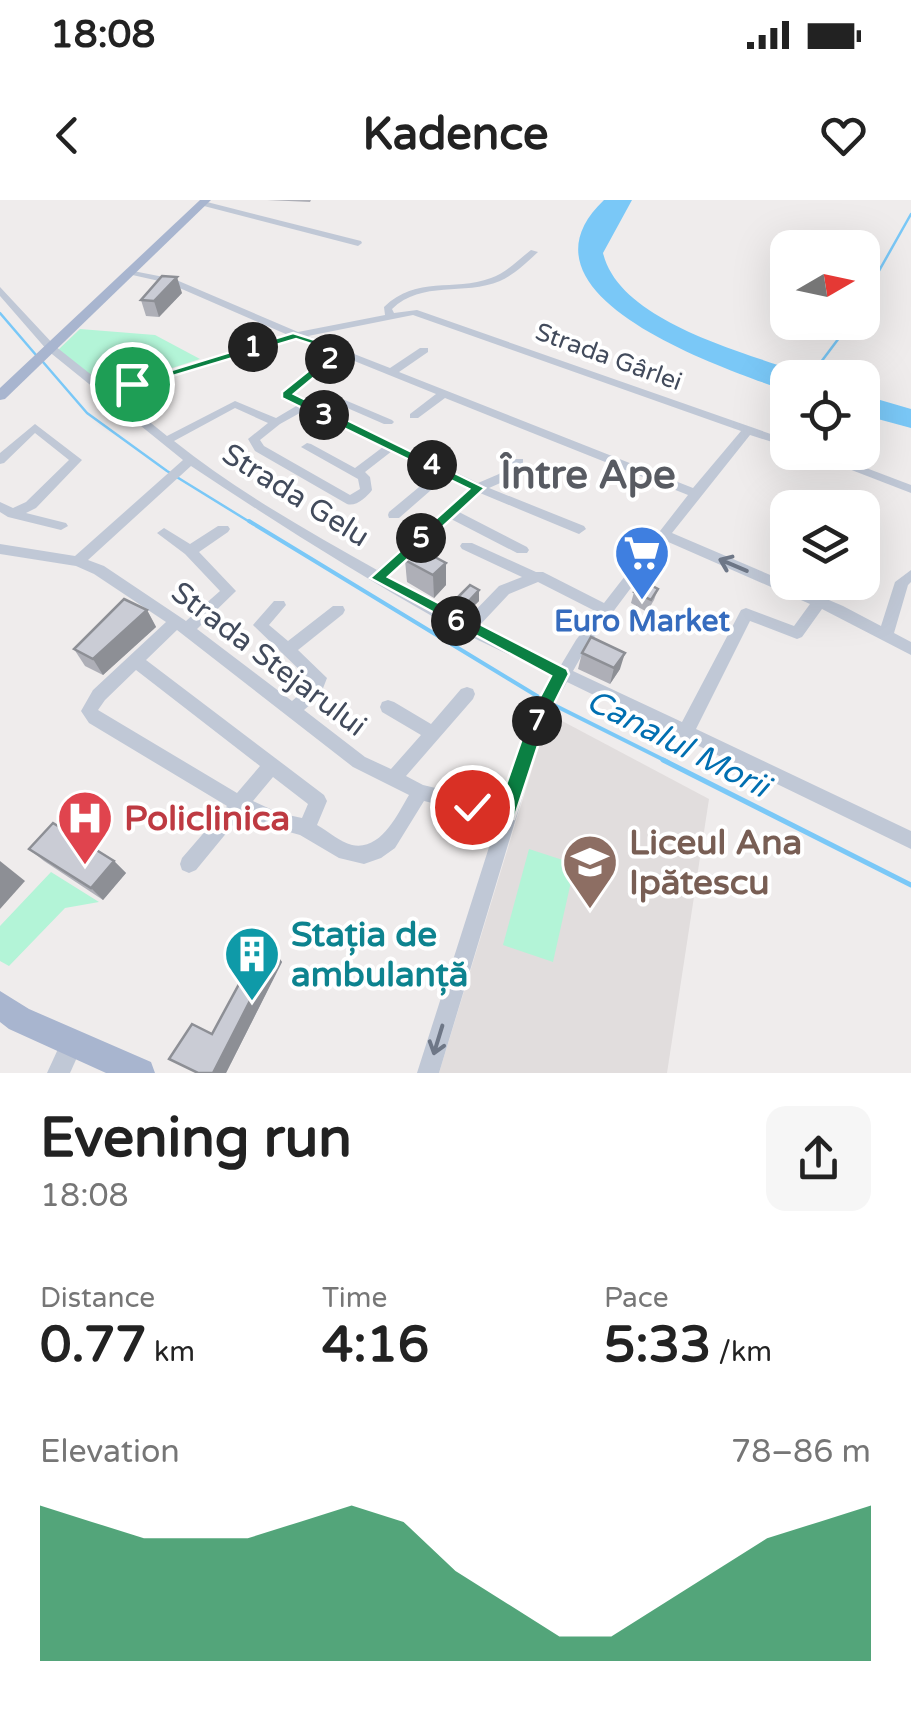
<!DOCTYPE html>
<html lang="en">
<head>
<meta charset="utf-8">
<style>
  body { margin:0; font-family:"Varela Round",sans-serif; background:#f6f6f6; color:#222; height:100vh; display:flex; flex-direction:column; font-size:38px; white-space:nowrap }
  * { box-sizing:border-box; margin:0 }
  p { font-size:32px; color:#767676 }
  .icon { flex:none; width:55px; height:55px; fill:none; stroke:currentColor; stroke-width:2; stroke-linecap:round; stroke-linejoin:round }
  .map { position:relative; height:873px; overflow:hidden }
  .details { display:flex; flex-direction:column; background:#fff; flex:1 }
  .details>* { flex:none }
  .needle { width:65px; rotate:81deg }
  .fabs { position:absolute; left:770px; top:30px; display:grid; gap:20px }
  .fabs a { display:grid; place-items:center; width:110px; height:110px; border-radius:20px; background:#fff; box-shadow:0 10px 40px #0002; font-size:50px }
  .pin { position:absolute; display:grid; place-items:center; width:85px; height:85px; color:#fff; margin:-42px; border:5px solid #fff; border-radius:50%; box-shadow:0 2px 10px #0007 }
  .km { position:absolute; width:50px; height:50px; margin:-25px; border-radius:50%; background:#222; color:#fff; font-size:28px; line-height:50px; text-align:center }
  .round { display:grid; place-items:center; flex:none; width:105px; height:105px; border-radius:20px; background:#f6f6f6 }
  .head { display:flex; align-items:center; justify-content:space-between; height:170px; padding:0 40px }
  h1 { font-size:55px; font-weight:700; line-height:75px }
  .stats { display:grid; grid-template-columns:repeat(3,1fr); gap:15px; height:170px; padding:10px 40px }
  .stats div { display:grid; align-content:center }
  .stats b { font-size:50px; font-weight:700 }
  .stats small { font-size:28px; font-weight:400 }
  .stats p { font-size:28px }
  .chart { height:280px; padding:20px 40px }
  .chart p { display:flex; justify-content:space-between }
  .chart svg { width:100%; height:180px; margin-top:10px; fill:#0b8043; opacity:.7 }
  .status { display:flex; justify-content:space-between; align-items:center; height:70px; padding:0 50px; background:#fff; direction:ltr }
  .status svg { height:28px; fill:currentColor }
  header { display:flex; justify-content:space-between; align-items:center; height:130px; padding:0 40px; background:#fff; font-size:45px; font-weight:700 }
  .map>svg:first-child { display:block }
  .education { fill:#e1dddd }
  .green { fill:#b3f4d7 }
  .water { fill:#7ac8f7 }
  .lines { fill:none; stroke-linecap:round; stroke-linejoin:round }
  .stream-far2 { stroke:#7ac8f7; stroke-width:2.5 }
  .stream-far1 { stroke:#7ac8f7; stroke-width:4 }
  .stream { stroke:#7ac8f7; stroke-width:5 }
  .minor { fill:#c0c8d6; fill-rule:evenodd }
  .major { fill:#a8b5cf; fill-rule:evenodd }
  .wall { fill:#aeafb7 }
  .shaded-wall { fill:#8d8f95 }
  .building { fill:#caccd5; stroke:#8d8f95; stroke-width:2.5 }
  .oneway { stroke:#6e7787 }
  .route { fill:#0b8043; stroke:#fff; stroke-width:2.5 }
  .labels { text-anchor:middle; stroke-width:8; stroke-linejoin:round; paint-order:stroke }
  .far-street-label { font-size:25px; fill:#424b5c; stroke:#fff }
  .street-label { font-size:30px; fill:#424b5c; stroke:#fff }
  .shop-label { font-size:30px; font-weight:bold; fill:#366cbe; stroke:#fff }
  .water-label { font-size:32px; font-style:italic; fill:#006fb1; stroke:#fff }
  .near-health-label { font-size:35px; font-weight:bold; fill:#be3a42; stroke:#fff; text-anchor:start }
  .near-education-label { font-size:35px; font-weight:bold; fill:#785e54; stroke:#fff; text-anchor:start }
  .near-culture-label { font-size:35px; font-weight:bold; fill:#0d838f; stroke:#fff; text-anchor:start }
  .district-label { font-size:40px; font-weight:bold; fill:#585b62; stroke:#fff }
</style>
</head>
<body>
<div class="status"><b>18:08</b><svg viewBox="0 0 49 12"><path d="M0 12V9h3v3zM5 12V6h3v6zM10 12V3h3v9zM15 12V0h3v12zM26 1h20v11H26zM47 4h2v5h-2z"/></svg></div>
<header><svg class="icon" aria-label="back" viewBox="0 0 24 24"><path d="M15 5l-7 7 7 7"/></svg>Kadence<svg class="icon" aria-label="heart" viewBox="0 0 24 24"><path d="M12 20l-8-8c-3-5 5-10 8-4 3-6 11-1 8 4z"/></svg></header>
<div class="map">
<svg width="911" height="873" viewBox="0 0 911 873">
  <rect width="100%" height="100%" fill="#efecec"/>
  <polygon class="education" points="549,514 709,599 667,873 439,873"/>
  <g class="green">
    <polygon points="80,129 155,135 200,159 107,189 58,150"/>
    <polygon points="529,649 575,664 553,762 503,745"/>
    <polygon points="51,672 99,702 65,708 9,766 0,761 0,726"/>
  </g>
  <g class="water">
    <path d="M604 0H632L603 53C620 124 752 154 813 177L788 178 787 191C722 168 504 95 604 0Z"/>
    <polygon points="863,195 911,209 911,228 863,215"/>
  </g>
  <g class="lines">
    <g class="stream-far2">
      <polyline points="862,101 911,14"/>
      <polyline points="0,113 36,155"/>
      <polyline points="43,162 87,213 167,271 253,324"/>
      <polyline points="809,178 851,122"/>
    </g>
    <g class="stream-far1">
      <polyline points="249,321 542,499"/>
      <polyline points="550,503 668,562"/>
    </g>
    <polyline class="stream" points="663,560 911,685"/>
    <g class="minor">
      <polygon points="203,1 361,41 362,43 358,46 200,5"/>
      <path d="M531 50 538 52C527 62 514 75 500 81 464 96 422 80 392 109L394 113 417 110 788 240V247L750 235 672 333 843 406 881 426 895 382 911 370V382L908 385 894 433 911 442V455L822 409 802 437 797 439 750 421 696 529 911 631V649L567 482 546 519 439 873H417L498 619 424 601 395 648 381 658 364 664 339 658 300 635 275 628 242 614 196 670 189 673 182 670 180 664 182 658 227 606 89 523 81 511 93 490 166 422 94 374 76 366 0 354V344L75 356 183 260 47 150 0 96V87L55 146 108 188 288 135 168 83 128 74V70L174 79 298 132 385 115 384 107C417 75 453 92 491 78 506 73 518 60 531 50ZM413 115 741 231 693 288 399 172 428 152V148H420L390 168 308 136ZM296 138 333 153 282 193V197L298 205 276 218 235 201 167 236 114 193ZM342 156 436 194 410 214V218H418L445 198 688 295 604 403 543 372H536L472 343H462L460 346 462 349 522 377 499 386 466 420 388 376 451 319 517 353H527L529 350 527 347 459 312 480 293 574 332 579 334 586 329 584 326 489 288 507 280 523 265V259H515L499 274 478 283 294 194ZM235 208 268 223 248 239 255 251 347 304C356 307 367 297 372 290L370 277 365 272 392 251 436 273 389 312 388 315 389 318H399L446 277 469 289 377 370C308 331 236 291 174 241ZM307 209 383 247 355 268 311 244 307 243 301 247 358 279 360 289 350 295 264 246 260 240 280 224ZM191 266C272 320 353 371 437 419 475 440 515 457 554 476L530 518 503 604 423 585 406 576 473 499 475 494 473 489 467 487 461 489 431 524 394 502 388 500 382 502 380 507 382 512 421 535 391 569 365 557 304 510 320 496 327 478 298 450 343 414 345 410 343 406H333L288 441 269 425 286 405 284 401H274L253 425 310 480 308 487 292 501 197 429 236 391 199 352 228 332 230 329 228 326H218L190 344 164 328 157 333 185 354 220 391 186 421 104 366 88 360ZM666 341 810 404 794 426 746 408 741 410 682 522 573 471 586 448ZM538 382 597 412 576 440 561 465 479 426 509 394ZM177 430 353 567 409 595C397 615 381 651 352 645 340 642 328 631 317 625L327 601 324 595 146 460ZM136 470 260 566 237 593 98 510 105 500ZM273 577 308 604 302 618 279 613 253 601Z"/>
      <polygon points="326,192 392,220 394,222 392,224 384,224 322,197 321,195"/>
      <polygon points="35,224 82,260 36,308 26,313 66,323 68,326 61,330 8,317 0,312 0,302 13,308 26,302 69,260 35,233 4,263 0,264 0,253"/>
      <polygon points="805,252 824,252 911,285 911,293"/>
      <polygon points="72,833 80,836 83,844 70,873 47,873 64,836"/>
    </g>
    <g class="major">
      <polygon points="200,0 211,0 5,199 0,200 0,188"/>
      <polygon points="0,791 29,809 151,862 155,873 106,873 9,829 0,822"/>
    </g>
  </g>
  <g class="wall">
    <polygon points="267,0 311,0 310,2"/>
    <polygon points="182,93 159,117 146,116 141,100"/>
    <polygon points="405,360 446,363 446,385 434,398 407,382"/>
    <polygon points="658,389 654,400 647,412 631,403 634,392"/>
    <polygon points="479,390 479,401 465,415 456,410 456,399"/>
    <polygon points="147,410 156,427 103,475 85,466 74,449"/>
    <polygon points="582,453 620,469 610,484 578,469"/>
    <polygon points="29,649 114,661 126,673 103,700 44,661"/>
    <polygon points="230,750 275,752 282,762 226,873 196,873 212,834 250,765 238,760"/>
  </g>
  <g class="shaded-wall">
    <polygon points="177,77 182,93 159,117 154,101"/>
    <polygon points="446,363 446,385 434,398 433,375"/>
    <polygon points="479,390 479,401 465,415 466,404"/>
    <polygon points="147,410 156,427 103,475 93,459"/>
    <polygon points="625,453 620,469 610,484 614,468"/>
    <polygon points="0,661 25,681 0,709"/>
    <polygon points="114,661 126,673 103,700 91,688"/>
    <polygon points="275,752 282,762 226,873 213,873"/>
  </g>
  <g class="building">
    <polygon points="162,76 177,77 154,101 141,100"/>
    <polygon points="418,348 446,363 433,375 405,360"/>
    <polygon points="641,380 658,389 651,400 634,392"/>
    <polygon points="470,385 479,390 466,404 456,399"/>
    <polygon points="124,399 147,410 93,459 74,449"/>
    <polygon points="591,437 625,453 614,468 582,453"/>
    <polygon points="53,623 114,661 91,688 29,649"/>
    <polygon points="242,732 275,752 213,873 198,873 169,859 192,824 212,834 252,760 230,750"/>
  </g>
  <defs><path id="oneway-shaft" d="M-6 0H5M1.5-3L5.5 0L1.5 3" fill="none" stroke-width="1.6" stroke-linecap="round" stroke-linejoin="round" transform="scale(2.5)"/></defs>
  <g class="oneway">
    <use href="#oneway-shaft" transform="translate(733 365) rotate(-157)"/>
    <use href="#oneway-shaft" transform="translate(438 840) rotate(107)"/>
  </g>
  <polygon class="route" points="293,133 347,150 294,194 485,288 388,377 567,469 569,474 547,518 514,619 472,616 463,607 472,598 500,602 529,518 551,476 370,378 469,289 282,198 282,192 333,151 296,139 136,187 126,184"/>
  <defs>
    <g id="supermarket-pin" transform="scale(2.875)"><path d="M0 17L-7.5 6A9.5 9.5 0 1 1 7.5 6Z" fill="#3f7fe0" stroke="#fff"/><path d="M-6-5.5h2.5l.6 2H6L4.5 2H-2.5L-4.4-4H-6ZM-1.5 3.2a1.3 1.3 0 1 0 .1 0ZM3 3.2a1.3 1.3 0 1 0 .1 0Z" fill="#fff"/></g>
    <g id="hospital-pin" transform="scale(2.875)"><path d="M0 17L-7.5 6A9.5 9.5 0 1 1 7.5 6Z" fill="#e0444e" stroke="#fff"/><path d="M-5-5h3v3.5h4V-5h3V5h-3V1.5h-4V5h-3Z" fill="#fff"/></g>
    <g id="school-pin" transform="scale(2.875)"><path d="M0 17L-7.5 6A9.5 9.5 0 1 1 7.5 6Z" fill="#8d6e63" stroke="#fff"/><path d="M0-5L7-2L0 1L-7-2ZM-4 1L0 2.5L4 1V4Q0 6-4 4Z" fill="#fff"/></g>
    <g id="building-pin" transform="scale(2.875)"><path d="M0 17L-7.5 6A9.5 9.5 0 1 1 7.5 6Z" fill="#0f9aa8" stroke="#fff"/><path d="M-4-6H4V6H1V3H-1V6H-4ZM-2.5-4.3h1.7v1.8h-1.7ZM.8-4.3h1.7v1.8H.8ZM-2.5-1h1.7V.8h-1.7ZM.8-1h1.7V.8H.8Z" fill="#fff"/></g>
  </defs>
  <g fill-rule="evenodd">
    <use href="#supermarket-pin" x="642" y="353"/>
    <use href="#hospital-pin" x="85" y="618"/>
    <use href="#school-pin" x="590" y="662"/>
    <use href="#building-pin" x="252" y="754"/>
  </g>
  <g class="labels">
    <g class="far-street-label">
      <text transform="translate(609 156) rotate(20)" y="9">Strada Gârlei</text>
    </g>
    <g class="street-label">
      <text transform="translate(296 295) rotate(32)" y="10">Strada Gelu</text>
      <text transform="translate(269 459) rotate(37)" y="10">Strada Stejarului</text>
    </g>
    <g class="shop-label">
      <text x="642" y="431">Euro Market</text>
    </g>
    <g class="water-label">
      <text transform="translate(678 543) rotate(27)" y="11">Canalul Morii</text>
    </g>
    <g class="near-health-label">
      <text x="124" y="630">Policlinica</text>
    </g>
    <g class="near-education-label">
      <text x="629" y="654">Liceul Ana<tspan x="629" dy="40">Ipătescu</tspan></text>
    </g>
    <g class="near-culture-label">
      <text x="291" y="746">Stația de<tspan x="291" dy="40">ambulanță</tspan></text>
    </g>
    <g class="district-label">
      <text x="588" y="288">Între Ape</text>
    </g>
  </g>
</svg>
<div class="fabs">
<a><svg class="needle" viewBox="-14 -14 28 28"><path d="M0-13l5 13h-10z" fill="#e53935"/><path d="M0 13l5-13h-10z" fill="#767676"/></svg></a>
<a><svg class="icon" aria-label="locate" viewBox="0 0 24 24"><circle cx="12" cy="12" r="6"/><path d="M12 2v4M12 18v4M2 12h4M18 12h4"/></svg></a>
<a><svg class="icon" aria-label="layers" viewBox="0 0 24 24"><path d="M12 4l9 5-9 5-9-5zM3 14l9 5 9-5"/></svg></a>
</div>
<div class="pin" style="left:132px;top:184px;background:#1e9e55"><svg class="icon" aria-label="arrive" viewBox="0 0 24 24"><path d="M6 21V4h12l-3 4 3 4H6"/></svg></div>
<div class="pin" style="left:472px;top:607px;background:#d93025"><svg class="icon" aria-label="check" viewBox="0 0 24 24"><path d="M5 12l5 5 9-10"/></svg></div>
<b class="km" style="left:253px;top:147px">1</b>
<b class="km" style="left:330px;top:159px">2</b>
<b class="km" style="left:324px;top:215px">3</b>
<b class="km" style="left:432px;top:265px">4</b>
<b class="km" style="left:421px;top:338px">5</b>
<b class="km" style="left:456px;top:421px">6</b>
<b class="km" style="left:537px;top:521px">7</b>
</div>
<section class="details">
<div class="head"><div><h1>Evening run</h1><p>18:08</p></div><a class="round"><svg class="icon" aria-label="share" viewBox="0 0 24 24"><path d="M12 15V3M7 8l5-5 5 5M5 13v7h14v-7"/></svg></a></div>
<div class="stats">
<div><p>Distance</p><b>0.77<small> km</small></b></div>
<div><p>Time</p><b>4:16</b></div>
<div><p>Pace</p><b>5:33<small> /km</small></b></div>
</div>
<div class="chart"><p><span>Elevation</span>78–86 m</p>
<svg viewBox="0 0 160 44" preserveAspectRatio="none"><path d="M0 44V6L10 10L20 14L30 14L40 14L50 10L60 6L70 10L80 22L90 30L100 38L110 38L120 30L130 22L140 14L150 10L160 6V44z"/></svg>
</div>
</section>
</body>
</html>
